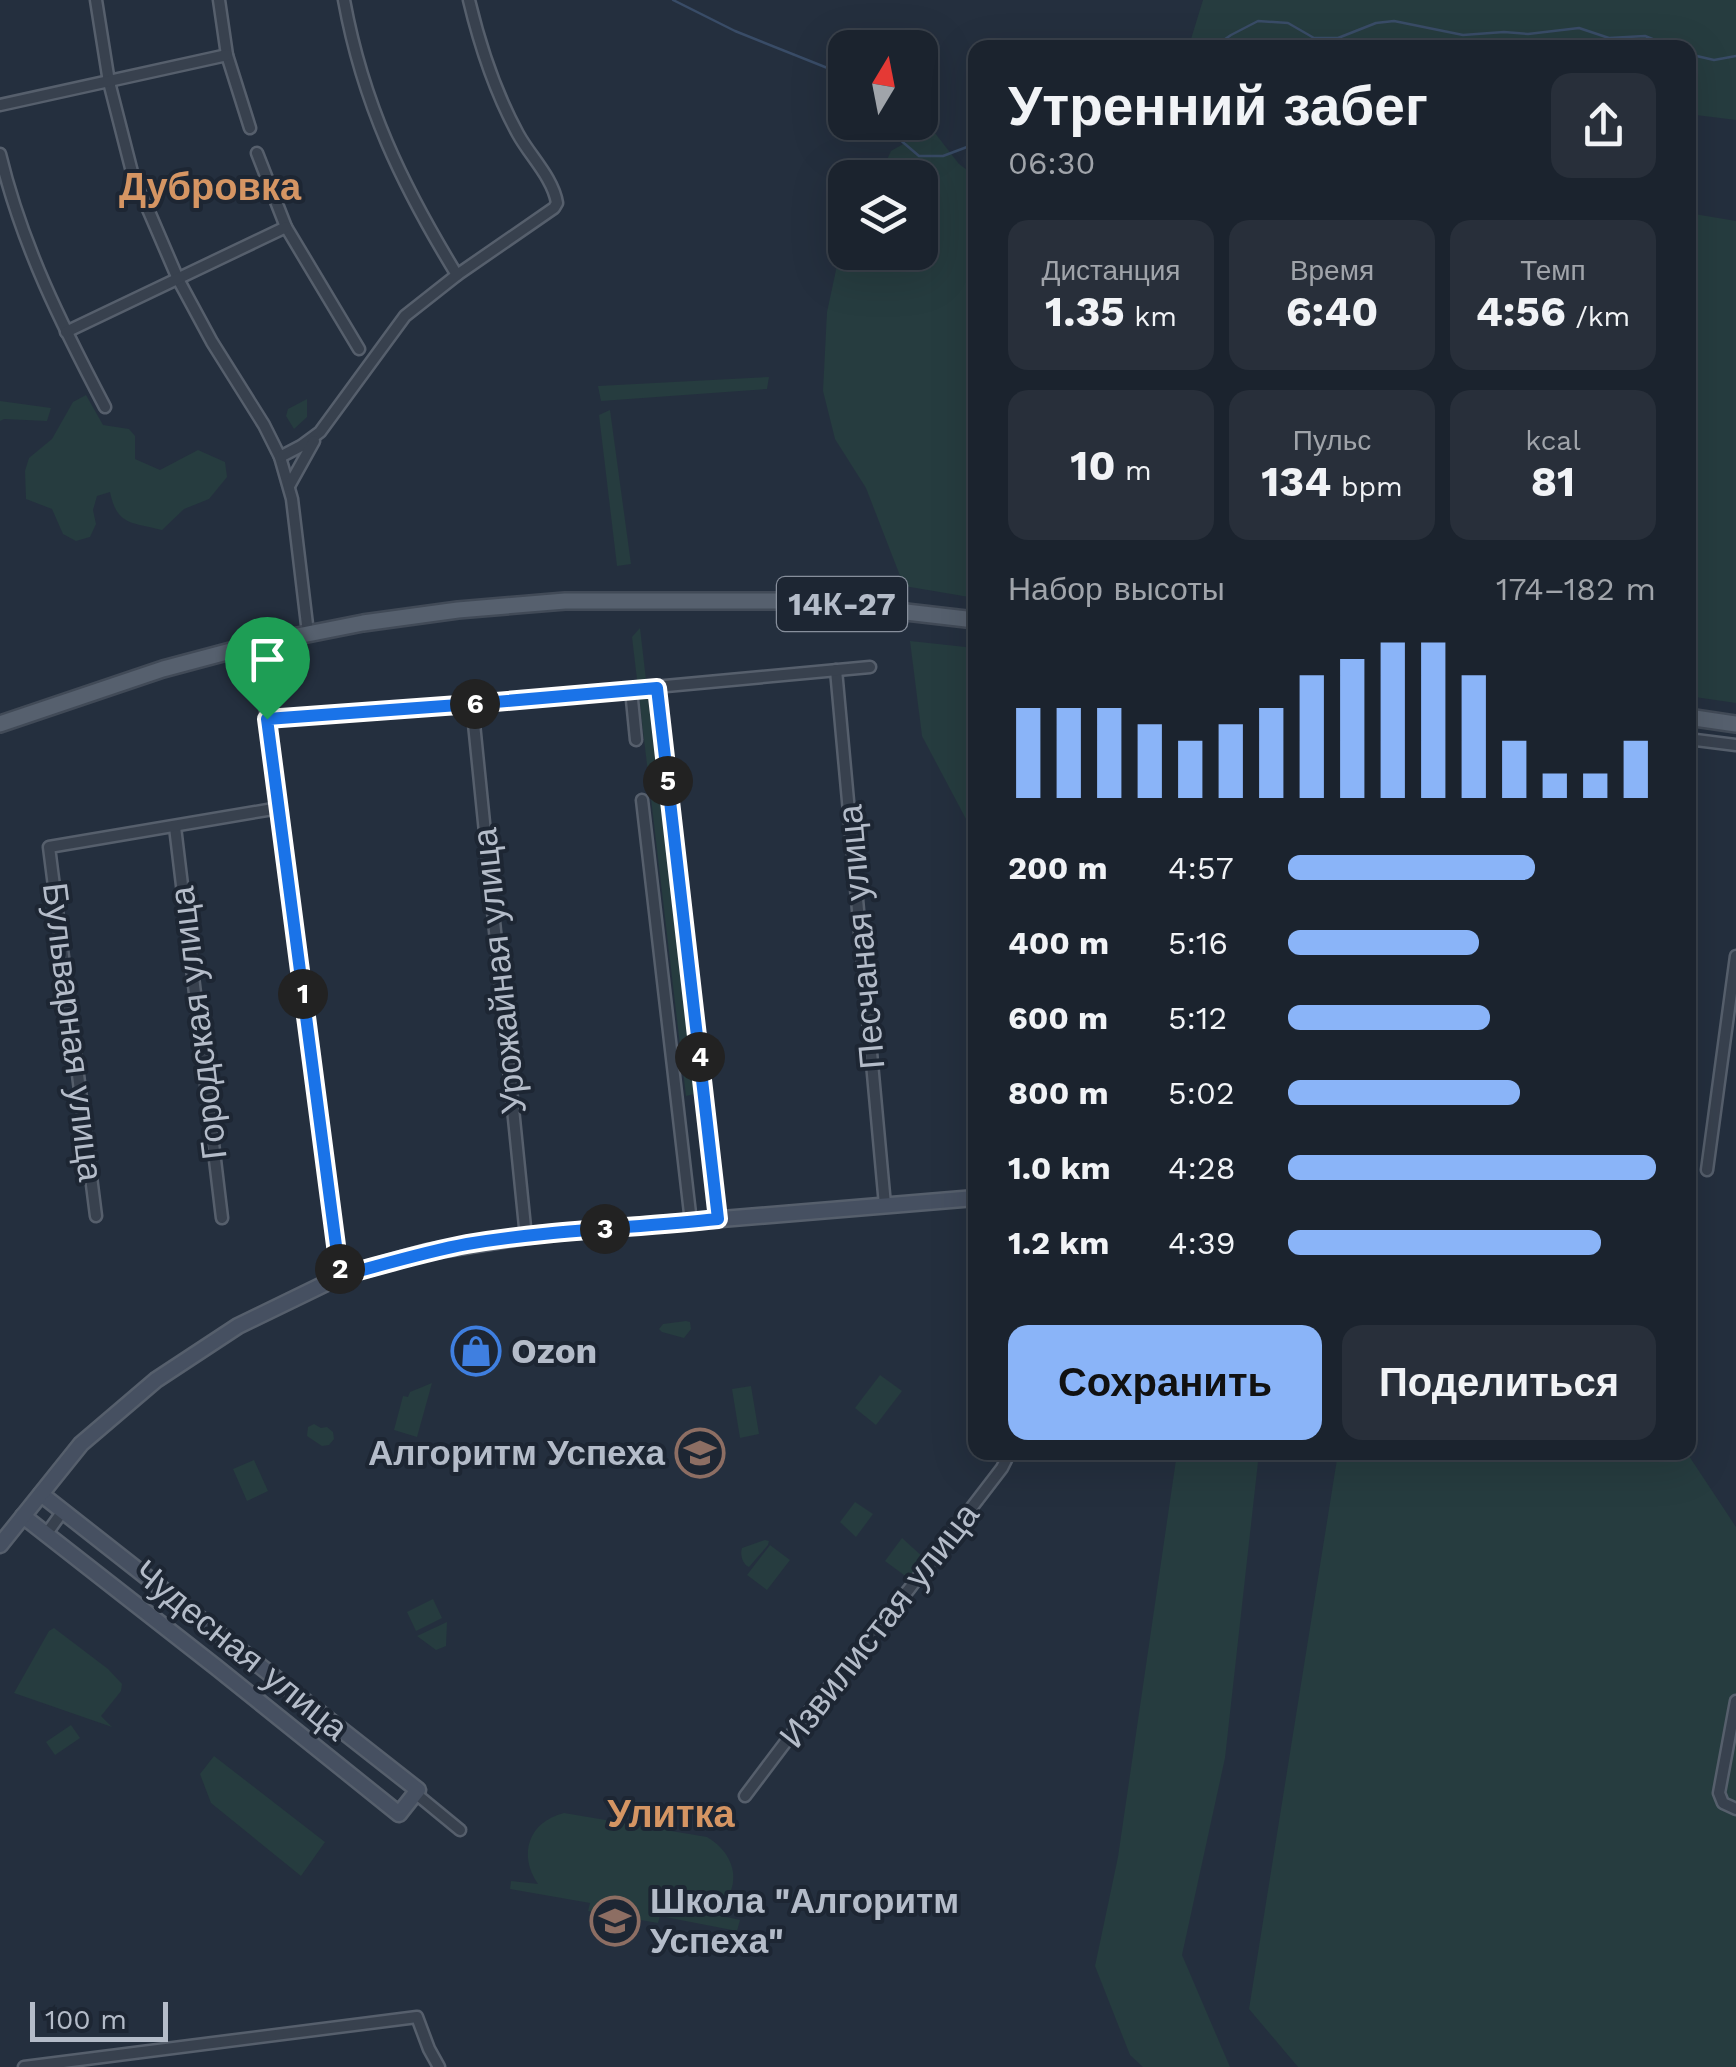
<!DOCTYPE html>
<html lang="ru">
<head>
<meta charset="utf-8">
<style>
  body { margin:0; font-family:"Work Sans",sans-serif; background:#282f3a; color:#f1f3f6; height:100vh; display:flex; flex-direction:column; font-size:38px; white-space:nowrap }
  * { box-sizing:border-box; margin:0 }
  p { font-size:32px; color:#a0a4aa }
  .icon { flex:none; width:55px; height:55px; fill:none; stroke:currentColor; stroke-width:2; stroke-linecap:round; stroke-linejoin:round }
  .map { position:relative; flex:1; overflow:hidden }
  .details { position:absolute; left:968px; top:40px; width:728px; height:1420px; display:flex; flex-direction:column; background:#1b232e; border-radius:20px; box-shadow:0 10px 40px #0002,0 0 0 2px #39404a }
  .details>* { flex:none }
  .needle { width:65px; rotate:10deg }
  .tools { position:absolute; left:828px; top:30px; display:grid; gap:20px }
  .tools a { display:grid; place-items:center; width:110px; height:110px; border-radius:20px; background:#1b232e; box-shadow:0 10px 40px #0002,0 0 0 2px #39404a; font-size:50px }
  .scale { position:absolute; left:30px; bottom:25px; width:138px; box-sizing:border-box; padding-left:10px; border:5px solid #b4bcc9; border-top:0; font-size:28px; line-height:35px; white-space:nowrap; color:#b4bcc9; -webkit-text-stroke:8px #1d2633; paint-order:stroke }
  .pin { position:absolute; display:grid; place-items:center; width:85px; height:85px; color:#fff; margin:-102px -42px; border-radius:50% 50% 50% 0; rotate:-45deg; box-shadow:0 0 10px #0007 }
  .pin .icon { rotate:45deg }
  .km { position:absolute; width:50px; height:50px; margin:-25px; border-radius:50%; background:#222; color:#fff; font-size:28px; line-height:50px; text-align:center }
  .round { display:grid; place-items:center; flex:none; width:105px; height:105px; border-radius:20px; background:#282f3a }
  .summary { display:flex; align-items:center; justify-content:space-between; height:170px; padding:0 40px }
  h1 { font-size:55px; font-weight:700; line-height:75px }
  .metrics { display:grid; grid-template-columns:repeat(3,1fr); gap:15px; height:170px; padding:10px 40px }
  .metrics div { display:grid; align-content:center; border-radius:20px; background:#282f3a; text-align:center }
  .metrics b { font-size:42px; font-weight:700 }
  .metrics small { font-size:28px; font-weight:400 }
  .metrics p { font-size:28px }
  .chart { height:280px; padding:20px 40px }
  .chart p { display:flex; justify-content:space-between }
  .chart svg { width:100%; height:180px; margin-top:10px; stroke:#8ab4f8; stroke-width:6 }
  .action { display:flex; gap:20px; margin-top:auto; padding:20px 40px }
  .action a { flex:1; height:115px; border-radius:20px; background:#8ab4f8; color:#111; font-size:40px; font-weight:700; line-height:115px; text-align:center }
  .action a+a { background:#282f3a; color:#f1f3f6 }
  ul { padding:0 40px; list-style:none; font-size:32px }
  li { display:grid; grid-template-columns:160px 120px 1fr; align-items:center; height:75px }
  li i { height:25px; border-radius:12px; background:#8ab4f8 }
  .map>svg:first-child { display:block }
  .green { fill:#263c3f }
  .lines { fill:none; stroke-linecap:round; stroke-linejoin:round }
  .stream { stroke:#394c67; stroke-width:2.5 }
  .street-casing { stroke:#565f6c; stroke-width:15 }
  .secondary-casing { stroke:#565f6c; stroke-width:19 }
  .primary-casing { stroke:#414a57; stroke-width:20 }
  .street { stroke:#38414e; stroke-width:10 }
  .secondary { stroke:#465061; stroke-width:14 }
  .primary { stroke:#56606e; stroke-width:15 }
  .route-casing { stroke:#fff; stroke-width:20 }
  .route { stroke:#1a73e8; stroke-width:12 }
  .labels { text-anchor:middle; stroke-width:8; stroke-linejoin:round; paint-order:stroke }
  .shield { fill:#1d2633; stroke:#878f9c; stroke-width:2.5 }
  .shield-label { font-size:32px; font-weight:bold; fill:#b4bcc9 }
  .street-label { font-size:35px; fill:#b4bcc9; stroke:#1d2633 }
  .poi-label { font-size:35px; font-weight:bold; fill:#b4bcc9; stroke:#1d2633; text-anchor:start }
  .neighbourhood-label { font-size:38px; font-weight:bold; fill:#d59563; stroke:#1d2633 }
</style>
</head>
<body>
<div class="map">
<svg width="1736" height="2067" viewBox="0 0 1736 2067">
  <rect width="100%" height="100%" fill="#242f3e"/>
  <g class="green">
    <polygon points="1203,0 1736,0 1736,120 1688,114 1688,48 1184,47 1191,39"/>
    <polygon points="931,128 959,164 975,176 975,598 904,586 866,488 835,439 823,391 827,312 839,256 845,246 845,252 920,252 920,178 879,177 891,151"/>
    <polygon points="1688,213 1736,221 1736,703 1688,696"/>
    <polygon points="769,377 767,389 601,401 598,386"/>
    <path d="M86 395 103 425 129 429 135 436V459L160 470 198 450 225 462 227 477 209 499 184 509 162 530C132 522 117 526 110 492L97 496 93 510 96 524 90 537 76 541 63 534 52 509 26 499 25 471 29 458 52 439 73 402Z"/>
    <polygon points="307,399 307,417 294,429 286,416 288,409"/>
    <polygon points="0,401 51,408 47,421 4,419 0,421"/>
    <polygon points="610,410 631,564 617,566 599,415"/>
    <polygon points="640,628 694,1094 686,1096 632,637"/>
    <polygon points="910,641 975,648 975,836 922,736"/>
    <polygon points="686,1321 690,1322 691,1329 684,1338 662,1332 659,1329 663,1324"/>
    <polygon points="880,1375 902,1391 876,1425 855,1408"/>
    <polygon points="432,1383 417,1437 394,1430 403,1396 408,1397 410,1392"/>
    <polygon points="751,1386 759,1434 740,1438 732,1389"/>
    <polygon points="314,1424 321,1428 327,1427 333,1432 334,1439 329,1445 322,1446 307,1436 308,1427"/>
    <polygon points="1177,1453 1259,1453 1225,1758 1182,1955 1230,2067 1143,2067 1130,2055 1095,1966 1118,1857"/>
    <polygon points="1338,1453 1687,1453 1736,1527 1736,2067 1298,2067 1249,2009"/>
    <polygon points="254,1460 268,1491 247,1501 233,1469"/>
    <polygon points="855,1502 873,1514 856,1537 840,1522"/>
    <polygon points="902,1538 924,1558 923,1563 912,1577 904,1575 885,1561"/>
    <path d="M765 1540 769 1541 768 1545 749 1567C742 1564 740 1554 742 1548Z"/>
    <polygon points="770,1545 790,1560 767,1590 747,1575"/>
    <polygon points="433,1599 442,1618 416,1631 407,1612"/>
    <polygon points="447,1622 446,1646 436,1650 417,1636"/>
    <polygon points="54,1628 108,1669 122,1684 121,1691 101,1716 112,1727 14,1693 49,1631"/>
    <polygon points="71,1725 80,1738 55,1755 46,1742"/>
    <polygon points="214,1756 325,1842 301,1876 211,1803 200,1774"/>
    <path d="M564 1813 707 1837C739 1856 743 1891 713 1914L740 1920 737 1931 660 1916 658 1923 588 1911 590 1903 510 1889 511 1881 538 1884C518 1855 528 1822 564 1813Z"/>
  </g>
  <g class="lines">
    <g class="stream">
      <polyline points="673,0 735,31 845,75"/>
      <polyline points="1212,48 1231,35 1258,21 1288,23 1314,38 1338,38 1376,23 1394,21 1463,35 1504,32 1528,34 1579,28 1609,38 1645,36 1675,48"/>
      <polyline points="1688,54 1714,60 1736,56"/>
      <polyline points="895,122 898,138 919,156 943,156 975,144"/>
    </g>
    <g class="street-casing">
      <g id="street">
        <polyline points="96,0 109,82 132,172 178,279 212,342 264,425 280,457 292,499 308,633"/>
        <polyline points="219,0 227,55 250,128"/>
        <polyline points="0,105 227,55"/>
        <polyline points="257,153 286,227 359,349"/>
        <path d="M0 154C22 246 62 325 105 407"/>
        <path d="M457 275 554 208 557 203C553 178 530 156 518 134 495 92 480 46 469 0"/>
        <polyline points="66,332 286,227"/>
        <path d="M280 457 301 446 320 432 405 316 457 275C402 185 363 104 344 0"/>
        <polyline points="289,486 314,441"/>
        <polyline points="257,644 341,1276"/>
        <polyline points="836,670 885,1205"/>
        <polyline points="657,687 718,1219"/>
        <polyline points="631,690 636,740"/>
        <polyline points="472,704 526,1237"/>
        <polyline points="267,719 472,704 870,667"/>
        <polyline points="1688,739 1736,745"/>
        <polyline points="642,800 691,1222"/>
        <polyline points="175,827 222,1218"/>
        <polyline points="1707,1170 1736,956"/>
        <polyline points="96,1216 49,847 279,808"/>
        <polyline points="47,1533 63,1511"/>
        <polyline points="1736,1701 1719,1793 1723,1803 1736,1809"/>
        <polyline points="415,1793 460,1830"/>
        <polyline points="745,1796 803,1719 910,1588 1002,1468 1010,1452"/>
        <polyline points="24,2067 417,2017 429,2049 439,2067"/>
      </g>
    </g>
    <g class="secondary-casing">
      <g id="secondary">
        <polyline points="23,1516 216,1667 399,1814 418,1790 41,1494"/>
        <polyline points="0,1545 81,1444 156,1380 238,1326 341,1276 427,1252 541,1234 975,1198"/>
      </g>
    </g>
    <g class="primary-casing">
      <g id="primary">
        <polyline points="1688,717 1736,724"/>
        <polyline points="0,724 163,669 257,644 363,623 458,610 565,601 811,601 975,620"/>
      </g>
    </g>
    <use href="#street" class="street"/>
    <use href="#secondary" class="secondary"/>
    <use href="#primary" class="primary"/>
  </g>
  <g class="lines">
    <g class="route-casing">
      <path id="route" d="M657 688 718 1219C635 1228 550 1230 467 1244 424 1252 382 1265 340 1276L267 719 472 704Z"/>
    </g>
    <use href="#route" class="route"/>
  </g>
  <defs>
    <g id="shop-ring" transform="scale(2.5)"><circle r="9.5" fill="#1d2633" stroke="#3f7fe0" stroke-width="1.5"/><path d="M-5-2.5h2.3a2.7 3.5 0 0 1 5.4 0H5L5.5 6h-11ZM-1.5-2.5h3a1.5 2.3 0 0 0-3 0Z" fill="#3f7fe0"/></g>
    <g id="school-ring" transform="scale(2.5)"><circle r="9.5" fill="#1d2633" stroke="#8d6e63" stroke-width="1.5"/><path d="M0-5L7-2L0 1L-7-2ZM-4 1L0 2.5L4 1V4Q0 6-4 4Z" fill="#8d6e63"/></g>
  </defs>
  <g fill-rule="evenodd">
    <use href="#shop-ring" x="476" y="1351"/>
    <use href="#school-ring" x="700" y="1453"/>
    <use href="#school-ring" x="615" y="1921"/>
  </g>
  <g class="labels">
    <rect class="shield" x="777" y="577" width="130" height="54" rx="8"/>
    <g class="shield-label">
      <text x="842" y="615">14К-27</text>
    </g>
    <g class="street-label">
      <text transform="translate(861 937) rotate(-95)" y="12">Песчаная улица</text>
      <text transform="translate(499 971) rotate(-96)" y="12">Урожайная улица</text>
      <text transform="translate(198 1023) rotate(-97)" y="12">Городская улица</text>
      <text transform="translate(73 1032) rotate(83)" y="12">Бульварная улица</text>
      <text transform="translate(879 1625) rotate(-52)" y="12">Извилистая улица</text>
      <text transform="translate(241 1650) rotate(39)" y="12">Чудесная улица</text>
    </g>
    <g class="poi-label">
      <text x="511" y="1363">Ozon</text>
      <text x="665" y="1465" text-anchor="end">Алгоритм Успеха</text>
      <text x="650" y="1913">Школа "Алгоритм<tspan x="650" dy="40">Успеха"</tspan></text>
    </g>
    <g class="neighbourhood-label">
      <text x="210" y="200">Дубровка</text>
      <text x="671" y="1827">Улитка</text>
    </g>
  </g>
</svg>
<div class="tools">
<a><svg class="needle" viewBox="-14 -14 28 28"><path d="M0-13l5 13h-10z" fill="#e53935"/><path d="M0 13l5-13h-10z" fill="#a0a4aa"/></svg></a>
<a><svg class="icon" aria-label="layers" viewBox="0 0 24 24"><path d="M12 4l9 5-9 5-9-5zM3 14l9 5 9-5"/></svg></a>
</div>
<div class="scale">100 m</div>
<div class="pin" style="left:267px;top:719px;background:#1e9e55"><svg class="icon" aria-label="arrive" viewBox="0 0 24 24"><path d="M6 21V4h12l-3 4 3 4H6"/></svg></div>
<b class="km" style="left:303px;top:994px">1</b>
<b class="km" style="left:340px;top:1269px">2</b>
<b class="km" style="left:605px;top:1229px">3</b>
<b class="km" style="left:700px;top:1057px">4</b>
<b class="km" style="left:668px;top:781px">5</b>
<b class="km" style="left:475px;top:704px">6</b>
<section class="details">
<div class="summary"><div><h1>Утренний забег</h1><p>06:30</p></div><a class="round"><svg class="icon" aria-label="share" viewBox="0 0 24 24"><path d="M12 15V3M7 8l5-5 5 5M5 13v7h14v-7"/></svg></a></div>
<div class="metrics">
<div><p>Дистанция</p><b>1.35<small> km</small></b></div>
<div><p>Время</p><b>6:40</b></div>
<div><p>Темп</p><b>4:56<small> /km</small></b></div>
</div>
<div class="metrics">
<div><b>10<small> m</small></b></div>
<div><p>Пульс</p><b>134<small> bpm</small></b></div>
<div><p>kcal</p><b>81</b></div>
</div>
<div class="chart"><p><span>Набор высоты</span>174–182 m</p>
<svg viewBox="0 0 160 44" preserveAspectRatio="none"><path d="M5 44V22M15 44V22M25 44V22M35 44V26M45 44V30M55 44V26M65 44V22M75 44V14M85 44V10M95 44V6M105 44V6M115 44V14M125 44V30M135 44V38M145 44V38M155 44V30"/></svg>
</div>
<ul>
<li><b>200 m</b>4:57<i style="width:67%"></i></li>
<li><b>400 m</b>5:16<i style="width:52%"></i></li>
<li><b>600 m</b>5:12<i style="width:55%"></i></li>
<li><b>800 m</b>5:02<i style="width:63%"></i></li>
<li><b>1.0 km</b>4:28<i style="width:100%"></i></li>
<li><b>1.2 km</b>4:39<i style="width:85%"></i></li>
</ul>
<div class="action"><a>Сохранить</a><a>Поделиться</a></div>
</section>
</div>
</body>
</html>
